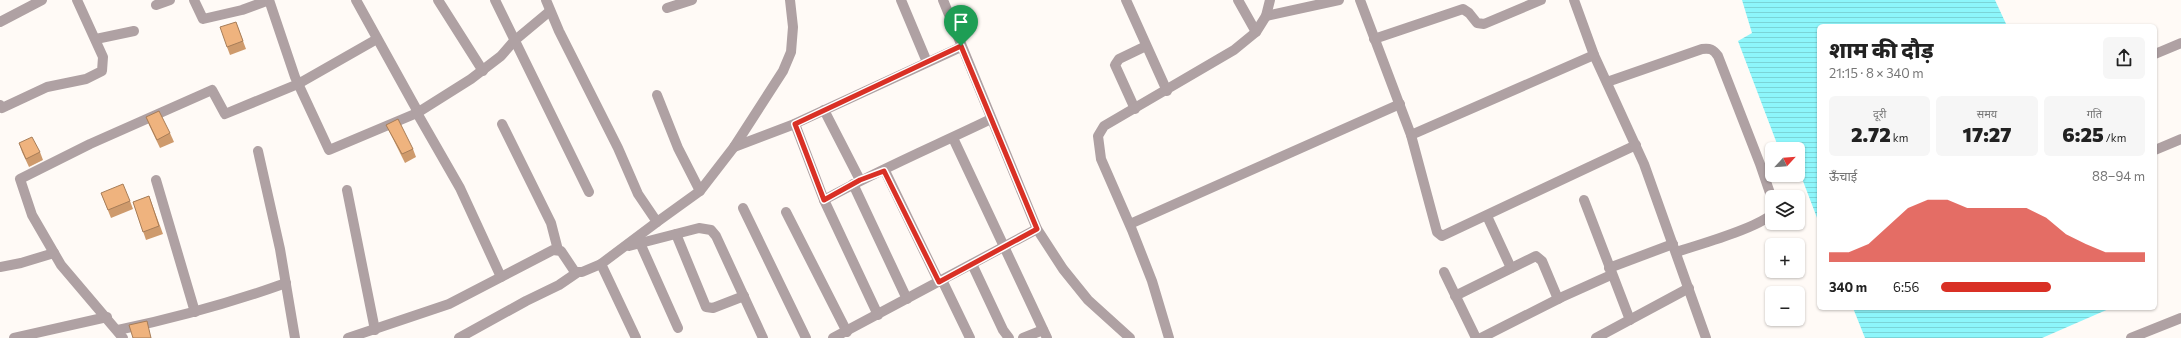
<!DOCTYPE html>
<html lang="hi">
<head>
<meta charset="utf-8">
<style>
  body { margin:0; font-family:Commissioner,"Noto Sans Devanagari",sans-serif; background:#f6f6f6; color:#222; height:100vh; display:flex; flex-direction:column; font-size:15px; white-space:nowrap }
  * { box-sizing:border-box; margin:0 }
  p { font-size:13px; color:#767676 }
  .icon { flex:none; width:22px; height:22px; fill:none; stroke:currentColor; stroke-width:2; stroke-linecap:round; stroke-linejoin:round }
  .map { position:relative; flex:1; overflow:hidden }
  .side { position:absolute; left:1817px; top:24px; width:340px; height:286px; display:flex; flex-direction:column; background:#fff; border-radius:6px; box-shadow:0 1px 3px #0004 }
  .side>* { flex:none }
  .needle { width:26px; rotate:64deg }
  .controls { position:absolute; left:1765px; top:142px; display:grid; gap:8px }
  .controls a { display:grid; place-items:center; width:40px; height:40px; border-radius:6px; background:#fff; box-shadow:0 1px 3px #0004; font-size:20px }
  .pin { position:absolute; display:grid; place-items:center; width:34px; height:34px; color:#fff; margin:-41px -17px; border-radius:50% 50% 50% 0; rotate:-45deg; box-shadow:0 0 4px #0007 }
  .pin .icon { rotate:45deg }
  .round { display:grid; place-items:center; flex:none; width:42px; height:42px; border-radius:6px; background:#f6f6f6 }
  .overview { display:flex; align-items:center; justify-content:space-between; height:68px; padding:0 12px }
  h1 { font-size:22px; font-weight:800; line-height:30px }
  .stats { display:grid; grid-template-columns:repeat(3,1fr); gap:6px; height:68px; padding:4px 12px }
  .stats div { display:grid; align-content:center; border-radius:6px; background:#f6f6f6; text-align:center }
  .stats b { font-size:20px; font-weight:800 }
  .stats small { font-size:11px; font-weight:400 }
  .stats p { font-size:11px }
  .chart { height:112px; padding:8px 12px }
  .chart p { display:flex; justify-content:space-between }
  .chart svg { width:100%; height:72px; margin-top:4px; fill:#d93025; opacity:.7 }
  ul { padding:0 12px; list-style:none; font-size:13px }
  li { display:grid; grid-template-columns:64px 48px 1fr; align-items:center; height:30px }
  li i { height:10px; border-radius:5px; background:#d93025 }
  .map>svg:first-child { display:block }
  .water { fill:url(#water-rules) }
  .lines { fill:none; stroke-linecap:round; stroke-linejoin:round }
  .minor { stroke:#afa1a3; stroke-width:10 }
  .wall { fill:#ce9a6c }
  .building { fill:#efb37e; stroke:#a77d58 }
  .route-casing { stroke:#fff; stroke-width:8 }
  .route { stroke:#d93025; stroke-width:5 }
</style>
</head>
<body>
<div class="map">
<svg width="2181" height="338" viewBox="0 0 2181 338">
  <defs>
    <pattern id="water-rules" width="6" height="5" patternUnits="userSpaceOnUse"><rect width="6" height="5" fill="#8df6fb"/><path d="M0 2.5h6" fill="none" stroke="#7bd4d7"/></pattern>
  </defs>
  <rect width="100%" height="100%" fill="#fffaf6"/>
  <g class="water">
    <polygon points="1742,0 1995,0 2007,26 1819,26 1819,223 1798,168 1798,149 1779,149 1738,41 1752,33"/>
    <polygon points="1853,308 2111,308 2042,338 1865,338"/>
  </g>
  <g class="lines">
    <g class="minor">
      <polyline points="194,0 203,19 242,10 269,0"/>
      <polyline points="269,0 295,77 329,150 417,113 471,79 501,56 514,41 550,11"/>
      <polyline points="356,0 418,112"/>
      <polyline points="438,0 483,71"/>
      <polyline points="495,0 589,192"/>
      <polyline points="546,0 559,31 618,148 638,194 657,222 601,264 636,338"/>
      <polyline points="901,0 927,62"/>
      <polyline points="943,0 1037,229 1063,269 1088,300 1130,338"/>
      <polyline points="1126,0 1167,91"/>
      <polyline points="1238,0 1256,32"/>
      <polyline points="1360,0 1411,135 1437,232 1442,236 1636,145"/>
      <polyline points="1574,0 1594,55 1644,164 1706,338"/>
      <polyline points="156,5 170,0"/>
      <polyline points="667,8 692,0"/>
      <polyline points="1266,16 1339,0"/>
      <polyline points="0,22 42,0"/>
      <polyline points="96,39 134,31"/>
      <polyline points="1374,39 1463,9 1469,13 1477,23 1484,24 1541,0"/>
      <polyline points="2155,54 2181,43"/>
      <path d="M1607 82 1702 49C1710 48 1713 49 1718 56L1760 164 1772 199"/>
      <polyline points="657,95 678,148 700,191"/>
      <polyline points="0,105 2,108 47,87 86,79 102,71 103,57 77,0"/>
      <polyline points="1135,109 1115,65 1119,59 1146,46"/>
      <polyline points="824,110 860,180"/>
      <polyline points="417,113 460,188 501,277"/>
      <polyline points="502,124 551,223 558,250"/>
      <polyline points="795,124 824,200 878,315"/>
      <polyline points="1411,135 1594,55"/>
      <polyline points="953,138 1047,338"/>
      <polyline points="734,147 792,125 961,47"/>
      <polyline points="2155,150 2181,139"/>
      <polyline points="258,151 280,249 295,338"/>
      <polyline points="885,171 939,282"/>
      <polyline points="156,180 195,312"/>
      <polyline points="853,184 907,299"/>
      <polyline points="347,190 375,330"/>
      <path d="M824 200C878 170 935 146 991 119"/>
      <polyline points="1584,200 1630,320"/>
      <polyline points="743,208 806,338"/>
      <polyline points="786,212 847,332"/>
      <polyline points="1487,216 1511,268"/>
      <polyline points="657,222 700,191 734,147 783,71 791,52 793,27 790,0"/>
      <polyline points="1130,224 1400,104"/>
      <polyline points="676,234 706,307 713,308 744,296"/>
      <polyline points="640,243 678,328"/>
      <polyline points="629,246 699,228 711,230 716,236 763,338"/>
      <path d="M1676 252C1698 245 1758 228 1772 214"/>
      <polyline points="972,264 1003,330 1009,338"/>
      <polyline points="0,267 21,263 54,253"/>
      <polyline points="1609,268 1673,244"/>
      <polyline points="1444,272 1476,338"/>
      <polyline points="942,280 970,338"/>
      <polyline points="1455,296 1536,256 1542,261 1558,299"/>
      <path d="M118 330C175 318 230 303 286 283"/>
      <polyline points="14,338 107,317"/>
      <polyline points="123,338 61,265 32,215 20,179 90,144 212,90 225,114 298,84 377,39"/>
      <polyline points="348,338 449,304 553,250 561,251 575,272 582,272 601,264"/>
      <polyline points="459,338 526,301 559,285 578,272"/>
      <polyline points="833,338 1037,229"/>
      <polyline points="1023,338 1043,330"/>
      <polyline points="1169,338 1152,281 1132,230 1101,159 1098,136 1104,126 1234,50 1256,32 1266,16 1270,0"/>
      <polyline points="1481,338 1562,297 1611,275"/>
      <polyline points="1596,338 1689,288"/>
      <polyline points="2131,338 2181,318"/>
    </g>
  </g>
  <g class="wall">
    <polygon points="236,22 246,49 230,55 227,47"/>
    <polygon points="146,117 170,133 174,142 160,148 149,125"/>
    <polygon points="386,125 413,149 416,157 405,163"/>
    <polygon points="19,143 40,152 43,160 29,167 22,152"/>
    <polygon points="101,193 130,201 133,209 111,218"/>
    <polygon points="149,196 163,234 146,240 133,202"/>
  </g>
  <g class="building">
    <polygon points="236,22 243,41 227,47 220,27"/>
    <polygon points="159,111 170,133 157,140 146,117"/>
    <polygon points="398,119 413,149 402,154 386,125"/>
    <polygon points="32,137 40,152 26,159 19,143"/>
    <polygon points="123,184 130,201 108,210 101,193"/>
    <polygon points="149,196 159,226 143,232 133,202"/>
    <polygon points="147,321 151,338 133,338 129,325"/>
  </g>
  <g class="lines">
    <g class="route-casing">
      <polygon id="route" points="961,46 1037,229 939,282 884,171 860,180 824,200 795,124"/>
    </g>
    <use href="#route" class="route"/>
  </g>
</svg>
<div class="controls">
<a><svg class="needle" viewBox="-14 -14 28 28"><path d="M0-13l5 13h-10z" fill="#e53935"/><path d="M0 13l5-13h-10z" fill="#767676"/></svg></a>
<a><svg class="icon" aria-label="layers" viewBox="0 0 24 24"><path d="M12 4l9 5-9 5-9-5zM3 14l9 5 9-5"/></svg></a>
<a>+</a>
<a>−</a>
</div>
<div class="pin" style="left:961px;top:46px;background:#1e9e55"><svg class="icon" aria-label="arrive" viewBox="0 0 24 24"><path d="M6 21V4h12l-3 4 3 4H6"/></svg></div>
<section class="side">
<div class="overview"><div><h1>शाम की दौड़</h1><p>21:15 · 8 × 340 m</p></div><a class="round"><svg class="icon" aria-label="share" viewBox="0 0 24 24"><path d="M12 15V3M7 8l5-5 5 5M5 13v7h14v-7"/></svg></a></div>
<div class="stats">
<div><p>दूरी</p><b>2.72<small> km</small></b></div>
<div><p>समय</p><b>17:27</b></div>
<div><p>गति</p><b>6:25<small> /km</small></b></div>
</div>
<div class="chart"><p><span>ऊँचाई</span>88–94 m</p>
<svg viewBox="0 0 160 44" preserveAspectRatio="none"><path d="M0 44V38L10 38L20 33L30 22L40 11L50 6L60 6L70 11L80 11L90 11L100 11L110 17L120 27L130 33L140 38L150 38L160 38V44z"/></svg>
</div>
<ul>
<li><b>340 m</b>6:56<i style="width:54%"></i></li>
</ul>
</section>
</div>
</body>
</html>
